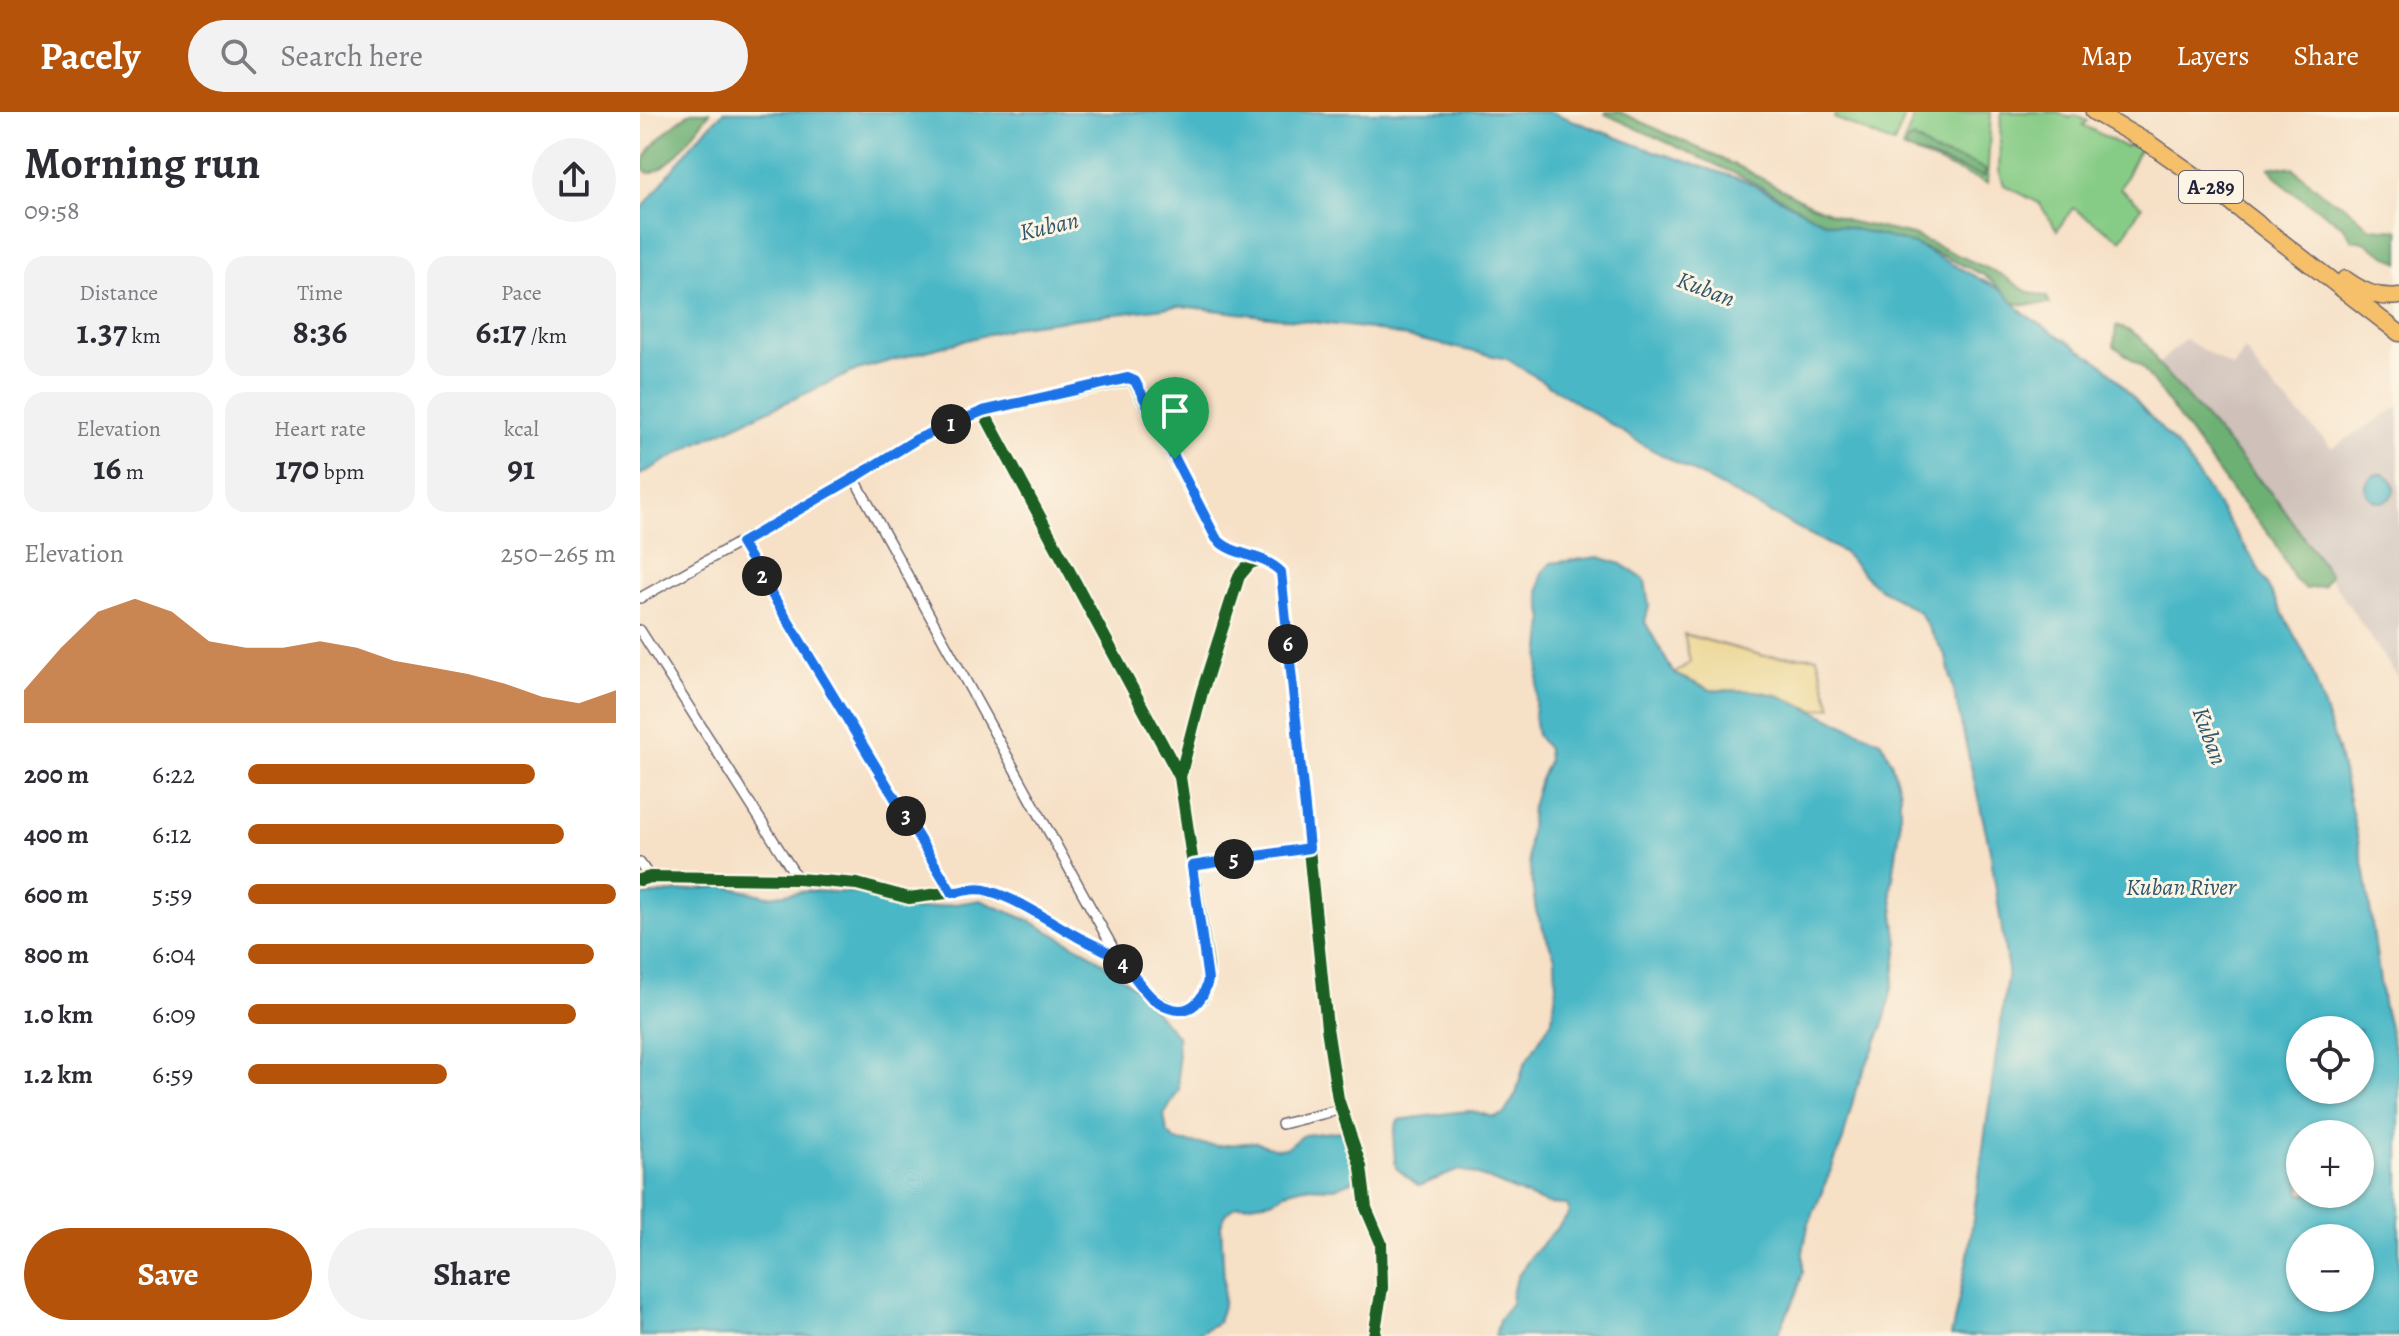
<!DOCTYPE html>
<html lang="en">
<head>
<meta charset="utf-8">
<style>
  body { margin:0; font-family:Alegreya,serif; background:#f2f2f3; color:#2b2b33; height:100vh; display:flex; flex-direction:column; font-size:30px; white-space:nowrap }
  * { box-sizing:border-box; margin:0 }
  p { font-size:26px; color:#7c7c81 }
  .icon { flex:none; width:44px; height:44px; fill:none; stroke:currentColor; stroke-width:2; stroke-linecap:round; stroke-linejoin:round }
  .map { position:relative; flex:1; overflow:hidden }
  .panel { display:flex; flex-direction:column; background:#fff; width:640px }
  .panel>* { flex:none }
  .buttons { position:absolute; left:1646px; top:904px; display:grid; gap:16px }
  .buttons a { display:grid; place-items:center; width:88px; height:88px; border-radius:50%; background:#fff; box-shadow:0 2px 6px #0004; font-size:40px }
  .pin { position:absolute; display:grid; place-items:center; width:68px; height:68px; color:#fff; margin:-82px -34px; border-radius:50% 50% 50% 0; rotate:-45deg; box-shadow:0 0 8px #0007 }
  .pin .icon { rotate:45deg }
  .km { position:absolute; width:40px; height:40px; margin:-20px; border-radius:50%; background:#222; color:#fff; font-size:22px; line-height:40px; text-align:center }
  .round { display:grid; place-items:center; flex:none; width:84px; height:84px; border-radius:42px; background:#f2f2f3 }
  .overview { display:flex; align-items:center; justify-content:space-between; height:136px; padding:0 24px }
  h1 { font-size:44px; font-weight:700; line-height:60px }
  .stats { display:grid; grid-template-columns:repeat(3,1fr); gap:12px; height:136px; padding:8px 24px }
  .stats div { display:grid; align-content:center; border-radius:20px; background:#f2f2f3; text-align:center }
  .stats b { font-size:34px; font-weight:700 }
  .stats small { font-size:22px; font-weight:400 }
  .stats p { font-size:22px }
  .chart { height:224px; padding:16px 24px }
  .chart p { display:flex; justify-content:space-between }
  .chart svg { width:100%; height:144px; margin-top:8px; fill:#b45309; opacity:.7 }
  .button { display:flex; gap:16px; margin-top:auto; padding:16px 24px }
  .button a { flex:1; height:92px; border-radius:48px; background:#b45309; color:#fff; font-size:32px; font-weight:700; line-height:92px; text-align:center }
  .button a+a { background:#f2f2f3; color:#2b2b33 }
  ul { padding:0 24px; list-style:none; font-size:26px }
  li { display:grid; grid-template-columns:128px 96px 1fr; align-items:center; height:60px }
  li i { height:20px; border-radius:10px; background:#b45309 }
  header { display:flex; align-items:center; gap:48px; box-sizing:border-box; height:112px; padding:0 40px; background:#b45309; color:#fff }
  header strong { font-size:38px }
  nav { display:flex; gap:44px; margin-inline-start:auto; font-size:28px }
  .search { width:560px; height:72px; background:#f2f2f3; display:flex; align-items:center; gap:20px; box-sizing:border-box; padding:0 28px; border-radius:44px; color:#7c7c81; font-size:30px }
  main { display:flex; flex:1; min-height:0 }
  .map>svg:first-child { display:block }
  .industrial { fill:#cfc1ba }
  .green { fill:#87cc86; stroke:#547760; stroke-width:2 }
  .forest { fill:#6db073; stroke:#486957; stroke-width:2 }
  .sand { fill:#eeda9e; stroke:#887e6c; stroke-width:2 }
  .water { fill:#4ab7c6; stroke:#366c80; stroke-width:2; fill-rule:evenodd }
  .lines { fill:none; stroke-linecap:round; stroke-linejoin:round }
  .street-casing { stroke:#6c646c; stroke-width:12 }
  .highway-casing { stroke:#6c646c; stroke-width:19 }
  .street { stroke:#fff; stroke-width:9 }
  .highway { stroke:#f6c06b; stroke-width:16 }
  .cycleway-casing { stroke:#fcf5e5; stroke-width:17 }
  .cycleway { stroke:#1b5e20; stroke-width:12 }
  .route-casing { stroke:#fff; stroke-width:16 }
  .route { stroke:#1a73e8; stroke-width:10 }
  .labels { text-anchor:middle; stroke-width:6; stroke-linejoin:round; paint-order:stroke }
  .shield { fill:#fcf5e5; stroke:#63616e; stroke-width:2 }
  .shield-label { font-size:20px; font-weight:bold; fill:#22223b }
  .water-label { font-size:24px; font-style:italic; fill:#30566c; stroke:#fcf5e5 }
</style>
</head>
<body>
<header>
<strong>Pacely</strong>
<div class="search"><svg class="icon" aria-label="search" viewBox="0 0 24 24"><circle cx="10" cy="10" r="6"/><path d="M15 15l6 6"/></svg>Search here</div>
<nav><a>Map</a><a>Layers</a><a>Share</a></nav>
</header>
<main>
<section class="panel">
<div class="overview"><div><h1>Morning run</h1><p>09:58</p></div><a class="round"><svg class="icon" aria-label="share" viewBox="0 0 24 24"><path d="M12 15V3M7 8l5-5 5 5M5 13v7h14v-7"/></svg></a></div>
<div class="stats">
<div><p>Distance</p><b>1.37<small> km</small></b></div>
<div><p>Time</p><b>8:36</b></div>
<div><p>Pace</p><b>6:17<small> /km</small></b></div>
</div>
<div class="stats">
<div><p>Elevation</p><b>16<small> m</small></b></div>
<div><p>Heart rate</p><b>170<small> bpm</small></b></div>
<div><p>kcal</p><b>91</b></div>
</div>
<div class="chart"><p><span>Elevation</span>250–265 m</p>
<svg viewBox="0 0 160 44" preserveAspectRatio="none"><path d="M0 44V34L10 21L20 10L30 6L40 10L50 19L60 21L70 21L80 19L90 21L100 25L110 27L120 29L130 32L140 36L150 38L160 34V44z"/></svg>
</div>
<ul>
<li><b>200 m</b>6:22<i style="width:78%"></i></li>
<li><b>400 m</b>6:12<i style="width:86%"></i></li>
<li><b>600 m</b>5:59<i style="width:100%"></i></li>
<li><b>800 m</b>6:04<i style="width:94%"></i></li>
<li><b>1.0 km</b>6:09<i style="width:89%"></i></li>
<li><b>1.2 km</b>6:59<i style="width:54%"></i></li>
</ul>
<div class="button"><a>Save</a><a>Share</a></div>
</section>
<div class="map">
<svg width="1759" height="1224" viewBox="0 0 1759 1224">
  <rect width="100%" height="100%" fill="#fcf5e5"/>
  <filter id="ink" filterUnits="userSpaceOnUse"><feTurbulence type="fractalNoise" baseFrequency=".0125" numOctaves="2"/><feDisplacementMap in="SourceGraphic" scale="16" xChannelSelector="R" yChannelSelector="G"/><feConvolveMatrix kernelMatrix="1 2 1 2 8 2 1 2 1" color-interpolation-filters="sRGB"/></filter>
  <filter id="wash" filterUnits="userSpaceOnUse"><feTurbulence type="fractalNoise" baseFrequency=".006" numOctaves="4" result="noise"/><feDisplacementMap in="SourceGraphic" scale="32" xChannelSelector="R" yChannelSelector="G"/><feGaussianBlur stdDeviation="1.8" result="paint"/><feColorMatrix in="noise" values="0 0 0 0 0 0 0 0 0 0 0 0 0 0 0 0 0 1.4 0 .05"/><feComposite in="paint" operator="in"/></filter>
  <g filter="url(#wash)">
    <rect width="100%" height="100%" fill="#f6e0c6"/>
    <polygon class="industrial" points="1545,227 1593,256 1605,237 1623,265 1692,336 1759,295 1759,567 1637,388 1518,252"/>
    <g class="green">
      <polygon points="1197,0 1267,0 1254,32 1194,6"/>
      <polygon points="1276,0 1351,0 1347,71 1262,36"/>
      <polygon points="1361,0 1418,0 1430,6 1435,3 1448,9 1443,13 1485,35 1494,33 1500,36 1480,77 1502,94 1481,128 1433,96 1417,118 1399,91 1364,73 1359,58"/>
    </g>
    <g class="forest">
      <path d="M51 0H70C56 17 30 59 8 61L3 56C4 34 34 13 51 0Z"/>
      <polygon points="966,0 980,0 1108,59 1165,90 1212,110 1273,123 1362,163 1386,179 1407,185 1410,192 1385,193 1371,190 1363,179 1344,163 1301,143 1274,132 1182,109 1107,67 965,2"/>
      <path d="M1273 26C1281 30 1288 37 1296 41 1312 47 1333 48 1346 59L1344 65 1271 39 1265 35 1268 29Z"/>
      <polygon points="1636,54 1653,56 1688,86 1703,92 1730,116 1759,118 1759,151 1724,130 1712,128 1704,115 1647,76 1629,56"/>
      <path d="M1476 214C1498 219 1508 231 1518 252L1637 388 1690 463 1683 474 1666 477 1654 467 1634 428 1594 382 1502 255 1474 234Z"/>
    </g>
    <polygon class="sand" points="1044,522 1124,544 1177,545 1191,595 1174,598 1140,584 1116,579 1071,578 1034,562 1050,550"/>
    <g class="water">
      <path d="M83 0H911L1002 35 1106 69 1182 109 1274 132 1363 179 1383 201 1464 253 1543 341 1613 447 1670 552 1698 638 1725 760 1743 891 1759 956V1224H1311L1328 1143 1368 858 1350 738 1306 545 1279 500 1233 472 1203 440 1005 334 867 247 731 217 540 194 378 214 217 258 57 331 0 363V99L54 30ZM1720 918V978H1660V918ZM1720 1022V1082H1660V1022ZM1720 1126V1186H1660V1126Z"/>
      <circle cx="1740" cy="376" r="14"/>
      <path d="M959 445 981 452 1005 468 1009 494 1005 510 1034 562 1071 578 1116 579 1140 584 1241 629 1251 649 1260 680V717L1251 778 1258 833 1253 872 1243 914 1216 977 1203 1028 1168 1114 1163 1140V1160L1157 1181 1137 1224H855L859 1208 871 1191 872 1179 878 1164 892 1143 926 1106 929 1100 927 1093 907 1092 838 1063 819 1058 779 1074 756 1056C754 1039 751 1024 758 1008L817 1000 832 999 854 1005 864 1002 876 982 884 953 912 908 916 879 915 846 896 799 888 741 892 695 900 667 908 650 907 636 897 623 894 604 904 509 899 479 902 461 911 451Z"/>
      <polygon points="84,774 127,784 169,779 222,781 277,798 340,788 390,809 451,842 494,875 537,924 539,978 524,1003 527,1020 536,1029 578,1034 615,1030 637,1037 646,1036 664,1023 701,1019 709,1027 717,1067 695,1076 664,1075 649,1079 631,1089 596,1094 585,1102 581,1113 584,1168 583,1194 578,1210 554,1224 0,1224 0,784"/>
    </g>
  </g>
  <g filter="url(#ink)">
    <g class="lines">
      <g class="street-casing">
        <g id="street">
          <polyline points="214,366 479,847"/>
          <polyline points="101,431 312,781"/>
          <path d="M623 447 610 451 599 464 562 580 540 665 343 299 492 267 576 426C591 445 623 441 641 460L687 916 698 987 721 1055 726 1096 741 1131 742 1176 734 1224"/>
          <polyline points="0,486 214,366 277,327 343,299"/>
          <polyline points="0,518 158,767"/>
          <polyline points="0,751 10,765"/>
          <polyline points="552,754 669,736"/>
          <polyline points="0,768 10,765 158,767 217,772 269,786 336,777 352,779 374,789 479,847 512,886 535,898 553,895 563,885 568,868 568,854 540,665"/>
          <polyline points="642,1012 702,997"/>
        </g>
      </g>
      <g class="highway-casing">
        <g id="highway">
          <polyline points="1454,0 1510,32 1567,72 1759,221"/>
          <path d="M1705 167C1722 179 1738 187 1759 184"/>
        </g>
      </g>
      <use href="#street" class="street"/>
      <use href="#highway" class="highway"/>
      <g class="cycleway-casing">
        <g id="cycleway">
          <path d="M623 447 610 451 599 464 562 580 540 665 343 299 492 267 576 426C591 445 623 441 641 460L687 916 698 987 721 1055 726 1096 741 1131 742 1176 734 1224"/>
          <polyline points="0,768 10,765 158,767 217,772 269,786 336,777 352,779 374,789 479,847 512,886 535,898 553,895 563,885 568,868 568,854 540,665"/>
        </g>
      </g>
      <use href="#cycleway" class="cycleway"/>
    </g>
  </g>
  <g class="lines" filter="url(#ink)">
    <g class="route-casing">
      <path id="route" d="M488 266 495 269 576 426C592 445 623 441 641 460L669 736 552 754 568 868C564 887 551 904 529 896 507 889 497 865 481 849 470 839 451 832 438 825 409 809 380 788 349 779 337 775 325 779 312 781L101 431 214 366 277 327 343 299Z"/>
    </g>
    <use href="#route" class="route"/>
  </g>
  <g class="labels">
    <rect class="shield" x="1539" y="59" width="64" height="32" rx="6"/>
    <g class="shield-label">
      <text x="1571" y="82">А-289</text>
    </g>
    <g class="water-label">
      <text transform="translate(409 114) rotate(-13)" y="8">Kuban</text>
      <text transform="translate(1066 177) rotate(21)" y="8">Kuban</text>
      <text transform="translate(1570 624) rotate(70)" y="8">Kuban</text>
      <text x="1541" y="783">Kuban River</text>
    </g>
  </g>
</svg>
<div class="buttons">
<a><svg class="icon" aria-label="locate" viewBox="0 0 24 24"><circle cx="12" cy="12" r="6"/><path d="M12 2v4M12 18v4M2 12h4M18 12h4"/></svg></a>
<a>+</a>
<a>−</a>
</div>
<div class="pin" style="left:535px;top:347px;background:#1e9e55"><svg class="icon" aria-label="arrive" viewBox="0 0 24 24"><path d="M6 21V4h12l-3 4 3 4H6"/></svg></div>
<b class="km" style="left:311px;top:312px">1</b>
<b class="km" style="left:122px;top:464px">2</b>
<b class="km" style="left:266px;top:704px">3</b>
<b class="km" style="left:483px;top:852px">4</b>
<b class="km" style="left:594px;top:747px">5</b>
<b class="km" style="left:648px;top:532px">6</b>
</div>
</main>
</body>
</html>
